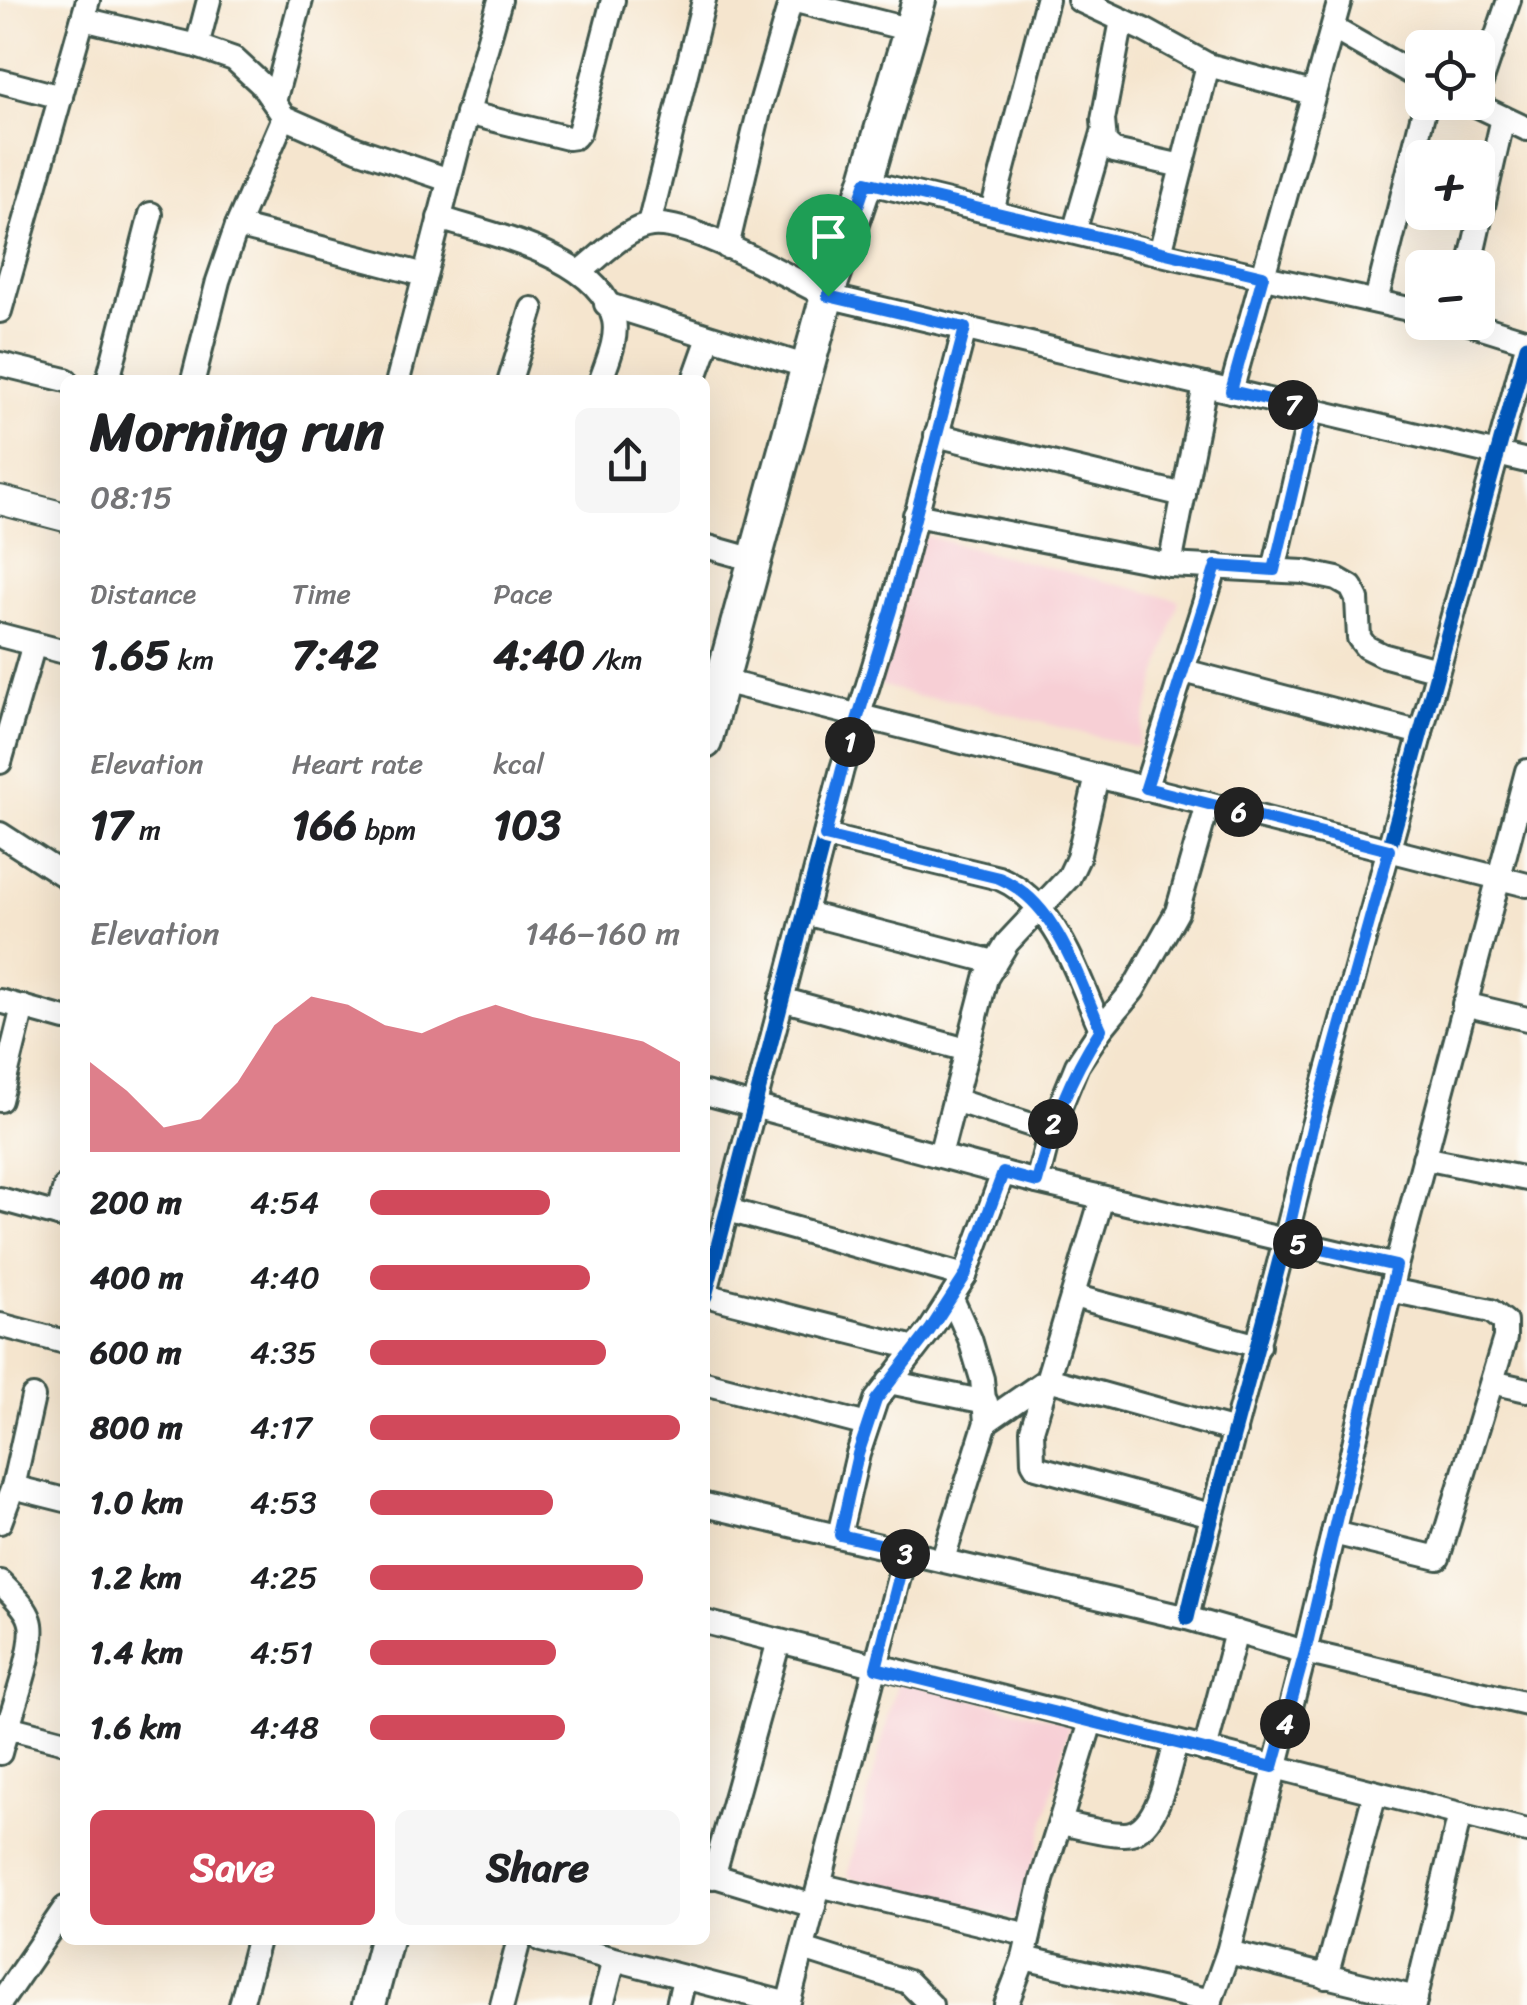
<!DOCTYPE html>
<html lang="en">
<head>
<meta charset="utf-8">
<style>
  body { margin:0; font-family:Sriracha,sans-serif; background:#f6f6f6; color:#202124; height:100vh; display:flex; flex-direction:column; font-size:38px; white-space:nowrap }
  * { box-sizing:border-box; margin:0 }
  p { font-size:32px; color:#757577 }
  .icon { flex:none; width:55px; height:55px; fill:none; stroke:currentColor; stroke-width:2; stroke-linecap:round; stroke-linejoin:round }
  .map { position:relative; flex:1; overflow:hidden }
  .drawer { position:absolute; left:60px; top:375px; width:650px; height:1570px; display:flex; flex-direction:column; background:#fff; border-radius:15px; box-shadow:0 10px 40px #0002 }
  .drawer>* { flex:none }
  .buttons { position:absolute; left:1405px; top:30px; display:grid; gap:20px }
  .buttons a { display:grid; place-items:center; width:90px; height:90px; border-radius:15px; background:#fff; box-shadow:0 10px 40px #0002; font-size:50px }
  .pin { position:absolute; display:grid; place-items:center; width:85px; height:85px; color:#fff; margin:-102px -42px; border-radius:50% 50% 50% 0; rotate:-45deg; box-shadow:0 0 10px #0007 }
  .pin .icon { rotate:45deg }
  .km { position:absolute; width:50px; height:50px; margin:-25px; border-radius:50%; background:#222; color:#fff; font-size:28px; line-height:50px; text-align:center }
  .round { display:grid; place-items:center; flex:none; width:105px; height:105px; border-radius:15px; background:#f6f6f6 }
  .headline { display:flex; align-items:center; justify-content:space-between; height:170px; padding:0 30px }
  h1 { font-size:55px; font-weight:800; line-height:75px }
  .stats { display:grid; grid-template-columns:repeat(3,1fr); gap:15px; height:170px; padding:10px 30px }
  .stats div { display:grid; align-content:center }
  .stats b { font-size:42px; font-weight:800 }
  .stats small { font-size:28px; font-weight:400 }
  .stats p { font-size:28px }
  .chart { height:280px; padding:20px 30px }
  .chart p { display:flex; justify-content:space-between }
  .chart svg { width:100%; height:180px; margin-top:10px; fill:#d1495b; opacity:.7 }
  .button { display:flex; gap:20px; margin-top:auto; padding:20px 30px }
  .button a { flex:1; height:115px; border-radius:15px; background:#d1495b; color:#fff; font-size:40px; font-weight:800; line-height:115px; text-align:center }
  .button a+a { background:#f6f6f6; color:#202124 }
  ul { padding:0 30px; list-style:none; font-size:32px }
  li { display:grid; grid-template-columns:160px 120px 1fr; align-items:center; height:75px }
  li i { height:25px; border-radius:12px; background:#d1495b }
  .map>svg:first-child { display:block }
  .built { fill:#f7cfd5 }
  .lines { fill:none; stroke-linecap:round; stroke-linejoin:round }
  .minor-casing { stroke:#3f564b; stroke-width:28 }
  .tertiary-casing { stroke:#3f564b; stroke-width:32 }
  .secondary-casing { stroke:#3f564b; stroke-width:38 }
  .minor { stroke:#fff; stroke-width:22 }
  .tertiary { stroke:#fff; stroke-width:28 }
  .secondary { stroke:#fff; stroke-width:32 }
  .cycleway-casing { stroke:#fdfcf7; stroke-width:21 }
  .cycleway { stroke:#0057b8; stroke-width:15 }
  .route-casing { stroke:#fff; stroke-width:20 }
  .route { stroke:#1a73e8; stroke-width:12 }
</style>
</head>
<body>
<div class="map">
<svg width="1527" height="2005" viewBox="0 0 1527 2005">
  <rect width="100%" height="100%" fill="#fdfcf7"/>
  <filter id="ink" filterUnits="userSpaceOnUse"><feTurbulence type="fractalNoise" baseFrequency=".01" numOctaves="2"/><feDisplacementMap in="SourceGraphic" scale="20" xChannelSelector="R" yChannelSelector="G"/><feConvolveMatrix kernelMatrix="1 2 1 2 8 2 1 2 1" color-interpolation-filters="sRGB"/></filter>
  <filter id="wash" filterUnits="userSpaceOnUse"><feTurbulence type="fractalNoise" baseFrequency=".0048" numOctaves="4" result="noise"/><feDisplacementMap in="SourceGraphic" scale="40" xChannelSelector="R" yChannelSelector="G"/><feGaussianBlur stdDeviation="2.25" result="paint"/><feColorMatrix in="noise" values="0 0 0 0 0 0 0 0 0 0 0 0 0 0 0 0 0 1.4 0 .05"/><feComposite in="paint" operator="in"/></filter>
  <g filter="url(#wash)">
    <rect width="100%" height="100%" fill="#f5e5ce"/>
    <g class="built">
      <polygon points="913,533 1179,600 1137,747 954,700 919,697 874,683"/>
      <polygon points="898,1680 1070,1723 1020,1920 847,1877"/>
    </g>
  </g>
  <g filter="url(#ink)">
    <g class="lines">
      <g class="minor-casing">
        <g id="minor">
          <polyline points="792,0 911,30"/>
          <polyline points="1079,0 1146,31 1208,65 1312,93"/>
          <polyline points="83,19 197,46 234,59 261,84 284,117 357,149 449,180"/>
          <polyline points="1122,20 1103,120 1105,143 1114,151 1182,166"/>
          <polyline points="1334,29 1422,79"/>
          <polyline points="197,46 209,0"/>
          <polyline points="0,81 61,97"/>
          <polyline points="1478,91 1509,0"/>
          <polyline points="274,102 301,0"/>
          <polyline points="1470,102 1527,129"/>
          <polyline points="467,113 568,138 575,137 579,132 613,0"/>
          <polyline points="866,182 1170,256 1422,312"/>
          <polyline points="992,211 1047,0"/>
          <path d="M439 218C492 235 600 256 614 320 618 339 607 362 601 380"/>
          <polyline points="649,225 704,0"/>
          <polyline points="237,226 425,275"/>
          <polyline points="1074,232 1103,133"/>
          <polyline points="727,247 761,103 791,0"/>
          <polyline points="1160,253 1208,65"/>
          <polyline points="1469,268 1503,118"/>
          <path d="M580 272C600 257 627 227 652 225 692 221 788 277 827 296L1527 461"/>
          <polyline points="1376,301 1426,102"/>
          <polyline points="606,304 808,367"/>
          <polyline points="0,311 88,0"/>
          <polyline points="1466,322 1527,341"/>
          <polyline points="0,364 66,380"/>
          <polyline points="108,380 151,214"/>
          <polyline points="193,380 218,281 237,226 284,117"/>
          <polyline points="398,380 458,147 500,0"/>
          <polyline points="510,380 532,309"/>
          <polyline points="694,380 709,338"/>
          <polyline points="1231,391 1340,0"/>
          <polyline points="936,435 1184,495"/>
          <polyline points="915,515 1170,565 1304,572 1337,579 1351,587 1357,599 1359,638 1366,647 1382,655 1437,670"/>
          <polyline points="705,546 755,560"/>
          <polyline points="1170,565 1205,385"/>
          <polyline points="1274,570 1311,410"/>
          <polyline points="0,635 65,652"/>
          <polyline points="1184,671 1421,733"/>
          <polyline points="722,681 1527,885"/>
          <polyline points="0,762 34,644"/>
          <polyline points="1145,789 1216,566"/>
          <polyline points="0,834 65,876"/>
          <path d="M825 836 999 878C1057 903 1077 976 1101 1029"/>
          <polyline points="805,913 994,962"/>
          <polyline points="781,999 967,1050"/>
          <polyline points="0,1001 65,1019"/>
          <polyline points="1464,1004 1527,1019"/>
          <polyline points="705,1093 1037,1182 1396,1266"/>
          <polyline points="0,1100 23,1007"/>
          <polyline points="954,1100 1050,1131"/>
          <polyline points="940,1155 986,978 1007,943 1069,877 1078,858 1097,776"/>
          <polyline points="1424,1158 1527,1179"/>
          <polyline points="1037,1182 1050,1131 1077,1065 1101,1029 1133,990 1177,912 1208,804"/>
          <polyline points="1102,1198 1032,1430 1033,1462 1036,1467 1211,1515"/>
          <polyline points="0,1199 65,1217"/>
          <polyline points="728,1210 965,1276"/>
          <polyline points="58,1215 65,1187"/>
          <polyline points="705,1295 915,1348"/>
          <polyline points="705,1296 842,769 891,611 965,328"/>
          <polyline points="1073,1296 1259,1346"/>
          <polyline points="0,1325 65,1342"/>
          <polyline points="889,1382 986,1402"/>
          <polyline points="1492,1382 1527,1390"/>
          <polyline points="705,1383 867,1425"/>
          <polyline points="986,1422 1048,1379 1235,1431"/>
          <polyline points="13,1487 65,1500"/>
          <polyline points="705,1505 1187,1618 1305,1652 1527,1704"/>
          <polyline points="0,1522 13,1487 33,1397"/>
          <polyline points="1333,1533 1438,1558 1505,1338 1505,1322 1491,1311 1390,1290"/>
          <polyline points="839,1535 858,1454 876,1400 930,1330 965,1276 1003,1173"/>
          <polyline points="943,1559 986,1422 982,1379 970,1339 952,1299"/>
          <path d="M0 1582C10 1593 26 1606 30 1620 39 1644 7 1724 0 1753"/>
          <path d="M1187 1618C1225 1454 1275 1293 1312 1129L1527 346"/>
          <polyline points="705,1622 1527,1831"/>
          <polyline points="0,1725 65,1742"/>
          <polyline points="1205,1750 1236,1632"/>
          <path d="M1061 1823C1081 1827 1103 1834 1124 1834 1158 1834 1168 1769 1176 1743"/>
          <polyline points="705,1873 814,1906"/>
          <polyline points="713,1877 779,1641"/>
          <polyline points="819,1885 1029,1935"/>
          <polyline points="541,1940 788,2004"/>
          <polyline points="803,1949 908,1982 931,2005"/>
          <polyline points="1228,1952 1416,1998"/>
          <polyline points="1024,1958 1211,2001"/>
          <polyline points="1326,1977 1375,1793"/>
          <polyline points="0,2003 65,1908"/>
          <polyline points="241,2005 258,1940"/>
          <polyline points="502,2005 519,1940"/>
          <polyline points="602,2005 614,1960"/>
          <polyline points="678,2005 684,1979"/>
          <polyline points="788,2005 906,1550"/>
          <polyline points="1006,2005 1024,1958 1042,1880 1091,1722"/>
          <polyline points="1209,2005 1228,1952 1305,1652 1396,1266 1527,771"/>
          <polyline points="1414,2005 1460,1814"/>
        </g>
      </g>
      <g class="tertiary-casing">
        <polyline id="tertiary" points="0,500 65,517"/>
      </g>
      <g class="secondary-casing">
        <g id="secondary">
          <polyline points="705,742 827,296 866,182 919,0"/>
          <polyline points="369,2005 386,1940"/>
        </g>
      </g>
      <use href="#minor" class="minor"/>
      <use href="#tertiary" class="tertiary"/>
      <use href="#secondary" class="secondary"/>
      <g class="cycleway-casing">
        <g id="cycleway">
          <polyline points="705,1296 842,769 891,611 965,328"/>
          <path d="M1187 1618C1225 1454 1275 1293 1312 1129L1527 346"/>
        </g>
      </g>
      <use href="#cycleway" class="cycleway"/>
    </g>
  </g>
  <g class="lines" filter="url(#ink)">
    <g class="route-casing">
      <path id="route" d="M866 182 1263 276 1231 391 1312 410 1274 570 1216 566 1146 788 1389 850 1312 1128 1286 1241 1396 1266 1305 1652 1273 1767 876 1668 906 1550 840 1535 858 1454 876 1400 930 1330 965 1276 1003 1173 1037 1182C1051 1126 1069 1078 1101 1029 1076 976 1058 903 999 878L825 836 842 769 891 610 965 328 828 296Z"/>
    </g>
    <use href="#route" class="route"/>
  </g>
</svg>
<div class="buttons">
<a><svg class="icon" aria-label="locate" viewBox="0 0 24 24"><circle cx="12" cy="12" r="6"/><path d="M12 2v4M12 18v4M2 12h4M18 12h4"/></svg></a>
<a>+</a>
<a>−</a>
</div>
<div class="pin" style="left:828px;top:296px;background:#1e9e55"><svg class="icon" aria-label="arrive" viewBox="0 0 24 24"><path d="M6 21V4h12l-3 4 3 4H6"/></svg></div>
<b class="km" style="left:850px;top:742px">1</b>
<b class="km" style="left:1053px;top:1124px">2</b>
<b class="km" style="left:905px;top:1554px">3</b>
<b class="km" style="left:1285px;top:1724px">4</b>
<b class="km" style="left:1298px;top:1244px">5</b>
<b class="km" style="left:1239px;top:812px">6</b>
<b class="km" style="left:1293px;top:405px">7</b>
<section class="drawer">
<div class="headline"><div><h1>Morning run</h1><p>08:15</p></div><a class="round"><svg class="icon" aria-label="share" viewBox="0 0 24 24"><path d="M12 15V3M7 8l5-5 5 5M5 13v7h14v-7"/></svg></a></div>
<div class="stats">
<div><p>Distance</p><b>1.65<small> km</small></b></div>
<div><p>Time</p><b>7:42</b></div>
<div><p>Pace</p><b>4:40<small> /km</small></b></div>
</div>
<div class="stats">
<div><p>Elevation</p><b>17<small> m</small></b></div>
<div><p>Heart rate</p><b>166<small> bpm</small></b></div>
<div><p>kcal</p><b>103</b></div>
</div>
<div class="chart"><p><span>Elevation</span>146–160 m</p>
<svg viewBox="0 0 160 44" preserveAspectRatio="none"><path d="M0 44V22L10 29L20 38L30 36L40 27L50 13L60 6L70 8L80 13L90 15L100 11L110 8L120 11L130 13L140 15L150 17L160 22V44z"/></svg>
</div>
<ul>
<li><b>200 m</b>4:54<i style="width:58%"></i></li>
<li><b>400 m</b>4:40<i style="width:71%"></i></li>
<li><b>600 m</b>4:35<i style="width:76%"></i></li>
<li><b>800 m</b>4:17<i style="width:100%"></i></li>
<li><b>1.0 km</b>4:53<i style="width:59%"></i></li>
<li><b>1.2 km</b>4:25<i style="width:88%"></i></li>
<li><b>1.4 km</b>4:51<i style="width:60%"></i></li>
<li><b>1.6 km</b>4:48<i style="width:63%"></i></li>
</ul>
<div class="button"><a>Save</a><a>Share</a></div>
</section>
</div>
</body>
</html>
